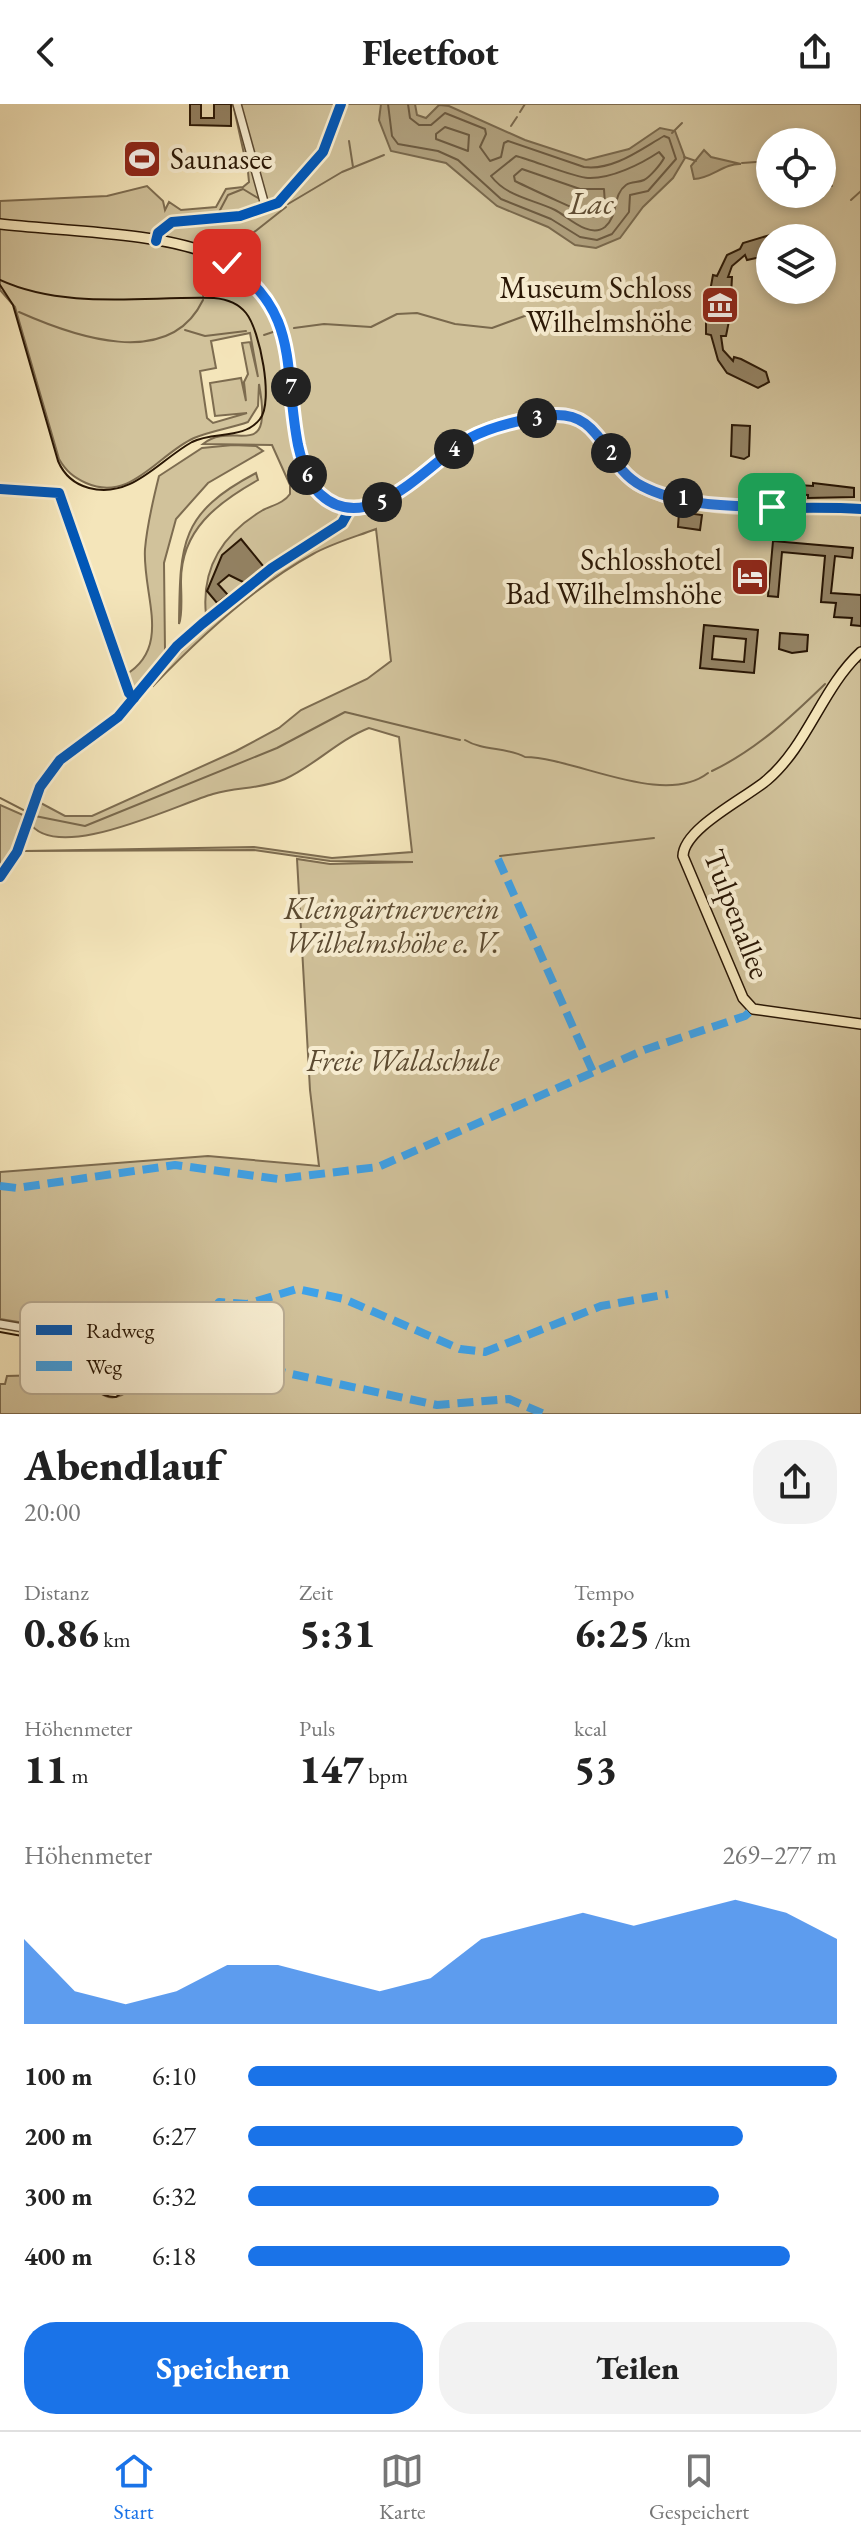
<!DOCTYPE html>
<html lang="de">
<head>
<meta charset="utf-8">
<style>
  body { margin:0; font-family:"EB Garamond",serif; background:#f2f2f2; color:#222; height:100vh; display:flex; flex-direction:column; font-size:30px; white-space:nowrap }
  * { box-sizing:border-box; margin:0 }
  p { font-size:26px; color:#767676 }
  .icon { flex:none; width:44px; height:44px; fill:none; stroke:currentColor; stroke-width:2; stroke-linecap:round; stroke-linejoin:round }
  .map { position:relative; height:1310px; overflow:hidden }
  .panel { display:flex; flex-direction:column; background:#fff; flex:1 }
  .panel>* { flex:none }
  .tools { position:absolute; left:756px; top:24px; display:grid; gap:16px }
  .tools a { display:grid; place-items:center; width:80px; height:80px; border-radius:50%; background:#fff; box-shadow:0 4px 12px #0003; font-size:40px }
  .pin { position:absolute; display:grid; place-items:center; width:68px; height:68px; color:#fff; margin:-34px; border-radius:16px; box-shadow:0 4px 12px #0006 }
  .km { position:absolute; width:40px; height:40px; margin:-20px; border-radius:50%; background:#222; color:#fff; font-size:22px; line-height:40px; text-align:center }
  .round { display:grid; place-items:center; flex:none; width:84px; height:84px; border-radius:32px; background:#f2f2f2 }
  .overview { display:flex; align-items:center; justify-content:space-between; height:136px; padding:0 24px }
  h1 { font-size:44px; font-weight:800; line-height:60px }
  .figures { display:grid; grid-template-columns:repeat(3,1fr); gap:12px; height:136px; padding:8px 24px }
  .figures div { display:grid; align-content:center }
  .figures b { font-size:40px; font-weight:800 }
  .figures small { font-size:22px; font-weight:400 }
  .figures p { font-size:22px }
  .chart { height:224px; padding:16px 24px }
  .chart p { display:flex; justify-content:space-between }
  .chart svg { width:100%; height:144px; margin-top:8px; fill:#1a73e8; opacity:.7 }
  .button { display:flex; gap:16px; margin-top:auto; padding:16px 24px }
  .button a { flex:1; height:92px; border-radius:32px; background:#1a73e8; color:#fff; font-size:32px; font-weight:800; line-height:92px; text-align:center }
  .button a+a { background:#f2f2f2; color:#222 }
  ul { padding:0 24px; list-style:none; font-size:26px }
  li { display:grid; grid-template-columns:128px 96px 1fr; align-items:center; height:60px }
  li i { height:20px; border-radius:10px; background:#1a73e8 }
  header { display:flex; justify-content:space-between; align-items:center; height:104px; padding:0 24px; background:#fff; font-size:36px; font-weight:800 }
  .tabs { display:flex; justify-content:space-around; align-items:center; height:112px; border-top:2px solid #e0e0e0; background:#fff; font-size:22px; color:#767676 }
  .tabs a { display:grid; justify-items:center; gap:4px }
  .tabs .on { color:#1a73e8 }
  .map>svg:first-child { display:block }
  .green { fill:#d1c29b; stroke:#7d6c50; stroke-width:2; fill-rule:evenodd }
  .water { fill:#af9f7c; stroke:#79684c; stroke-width:2 }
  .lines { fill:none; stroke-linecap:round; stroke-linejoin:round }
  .shore { stroke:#6c5a40; stroke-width:2 }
  .stream { stroke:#79684c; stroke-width:2 }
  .building { fill:#938263; stroke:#291604; stroke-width:2; fill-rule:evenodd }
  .minor-casing { stroke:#5c4a32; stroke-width:10 }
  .major-casing { stroke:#291604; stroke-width:12 }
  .minor { stroke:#f8eed2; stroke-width:7 }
  .major { stroke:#f4e5ba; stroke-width:9 }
  .tram { stroke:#291604; stroke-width:2 }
  .quiet { stroke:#3ea2e9; stroke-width:8; stroke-dasharray:16 8; stroke-linecap:butt }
  .cycleway-casing { stroke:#f8eed2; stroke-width:15 }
  .cycleway { stroke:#0057b8; stroke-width:10 }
  .route-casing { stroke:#fff; stroke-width:16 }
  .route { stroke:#1a73e8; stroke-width:10 }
  .labels { text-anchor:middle; stroke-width:8; stroke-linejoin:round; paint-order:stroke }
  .poi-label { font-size:30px; fill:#291604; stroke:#f8eed2; text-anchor:end }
  .park-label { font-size:30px; font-style:italic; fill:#5b4a31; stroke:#f8eed2 }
  .street-label { font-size:30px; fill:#291604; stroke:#f8eed2 }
  .water-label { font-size:32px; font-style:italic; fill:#5f4d34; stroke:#f8eed2 }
  .key { fill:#f8eed2; stroke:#baad94; stroke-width:2 }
  .key-label { font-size:22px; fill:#291604 }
</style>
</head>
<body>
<header><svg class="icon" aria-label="back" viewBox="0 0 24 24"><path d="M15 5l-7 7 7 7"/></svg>Fleetfoot<svg class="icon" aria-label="share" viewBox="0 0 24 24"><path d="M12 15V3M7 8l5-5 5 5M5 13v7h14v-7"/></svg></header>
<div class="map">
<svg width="861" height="1310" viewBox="0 0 861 1310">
  <rect width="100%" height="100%" fill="#f4e5ba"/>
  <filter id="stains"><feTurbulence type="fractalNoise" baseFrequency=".0025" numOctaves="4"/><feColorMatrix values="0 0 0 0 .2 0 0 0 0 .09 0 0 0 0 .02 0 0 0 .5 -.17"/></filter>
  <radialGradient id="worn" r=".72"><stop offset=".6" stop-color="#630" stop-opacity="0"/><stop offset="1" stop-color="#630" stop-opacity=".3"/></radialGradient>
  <g class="green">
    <path d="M233 0H861V1310H0V1280H5L7 1272 44 1271 49 1245C61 1246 69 1249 77 1259 90 1276 103 1310 132 1284L136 1264 128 1252 131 1243 103 1232 0 1215V1068L208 1052 319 1062 310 986 297 755 330 760 413 758 330 757 254 746 25 747 254 743 332 754 412 748 399 633 369 624C338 636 314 662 285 675 262 685 237 683 213 690 175 701 56 761 29 718L37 697 65 712H92L236 647 279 624 301 606 367 575 391 557 376 425C355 433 333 439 313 450 256 481 198 535 153 582L149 580 204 524 313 441 310 434 206 511C201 463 224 429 263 406 273 401 284 399 290 390V381L272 341 203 340C234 315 274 362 259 280L258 302 248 318C231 324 210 327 194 334 158 350 131 399 86 379 73 373 66 367 59 355L15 203 0 186V97L107 92 147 82 163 97 165 106 169 98 181 106 216 103 226 85 243 83 249 78 248 68ZM770 38H822V90H770ZM770 134H822V186H770ZM250 229 258 273 250 238 242 239 248 270 244 278 246 297 241 274 210 279 215 312 247 309 213 319 207 314 200 267 216 264 211 237Z"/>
    <path d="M233 341 256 342 263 347 208 379 176 415 164 459 165 547 136 586 131 587 125 571C173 543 142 490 145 445 147 421 153 396 159 372L202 344Z"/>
    <path d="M256 369 258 376C217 399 181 426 181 477 181 490 183 510 179 520 180 439 180 409 256 369Z"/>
    <polygon points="0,701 23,711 26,718 16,744 0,769"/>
  </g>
  <g class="water">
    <polygon points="381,0 415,0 417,11 426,14 439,1 449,2 525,36 586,56 629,45 660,24 675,27 685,54 673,74 643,103 620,134 596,144 575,141 548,123 497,102 446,59 391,47 379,16"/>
    <path d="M704 46 711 53 741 60C724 59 711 75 694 75L691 62Z"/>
  </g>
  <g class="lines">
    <g class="shore">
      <path d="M388 0 392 32 398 40 438 47 458 56 501 95 551 115 580 133 597 136 612 130 629 108 630 91 648 87 676 55 669 34 664 32C641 45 613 67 584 63L508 37 504 39 501 53 490 57 480 43 486 30 485 25 445 9 431 21H419L410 14 408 0"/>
      <polygon points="445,23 469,31 468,47 436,35 436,30"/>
      <path d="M659 48 664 54C661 60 650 73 644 76 638 79 632 77 626 81 612 91 619 111 605 123 589 135 567 112 555 106 532 95 507 93 491 72L516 52C532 56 576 74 588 74 611 75 641 60 659 48Z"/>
      <path d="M522 65 580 85H604L605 101 596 113C591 113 525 82 515 77L514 72Z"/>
    </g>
    <g class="stream">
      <polyline points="520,8 525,0"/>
      <polyline points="511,22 517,13"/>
      <polyline points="672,29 682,19"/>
      <polyline points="349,37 353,63"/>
      <polyline points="684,53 696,57"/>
      <polyline points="742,59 756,58"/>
      <polyline points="822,79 832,82"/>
      <polyline points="851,96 861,87"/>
      <polyline points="288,100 342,68 384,51"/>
      <polyline points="219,108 228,91 243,85 258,94"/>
      <polyline points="239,140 286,103"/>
      <polyline points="206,181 216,158"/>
      <polyline points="203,192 204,185"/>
      <path d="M19 208C73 232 169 267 203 196"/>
      <polyline points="538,208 548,204"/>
      <polyline points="294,224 324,220 371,223 397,210 417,209 455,220 492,224 530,210"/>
      <polyline points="185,226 205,232 246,227"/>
      <polyline points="264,231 273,228"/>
      <polyline points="860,558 861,557"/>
      <path d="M465 636C483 647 507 643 525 653 574 653 663 704 708 669"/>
      <path d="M712 667C756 646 790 614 825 580"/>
      <polyline points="0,694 35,712 85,722 277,644 345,608 460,636"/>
      <polyline points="500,752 654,734"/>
    </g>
  </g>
  <g class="building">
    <polygon points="190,0 201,0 201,14 214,14 214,0 231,0 231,22 190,21"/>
    <polygon points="770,131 770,151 747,156 745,151 732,162 728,173 732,173 730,212 726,232 721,232 723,246 733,257 734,253 741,255 766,268 769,278 758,284 727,269 718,256 711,231 706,230 706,209 713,171 717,172 727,151 740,145 743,139"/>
    <polygon points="732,321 750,322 749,352 744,355 731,352"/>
    <polygon points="813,379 854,384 854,393 808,394 808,391 784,390 784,380 813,382"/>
    <polygon points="679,408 702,411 700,426 678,423"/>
    <polygon points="241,435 264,463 245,479 229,471 218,480 228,491 217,499 207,487 222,451"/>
    <polygon points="773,437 853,444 852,454 835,452 831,489 861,491 861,522 851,521 852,514 834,513 836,499 821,498 825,452 782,448 778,493 768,492"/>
    <path d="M704 521 758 526 754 569 700 564ZM714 532 746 535 744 558 712 555Z"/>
    <polygon points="780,529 808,531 807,547 792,549 779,545"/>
  </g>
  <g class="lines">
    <g class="minor-casing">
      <g id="minor">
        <polyline points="237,0 266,105"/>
        <polyline points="156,137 158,129 172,118 240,112 278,99 323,48 341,0"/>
        <polyline points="0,1220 58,1230"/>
      </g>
    </g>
    <g class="major-casing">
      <g id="major">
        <path d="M0 120C60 127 162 128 215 152 335 207 260 358 328 396 382 426 428 359 468 335 491 322 523 314 549 312 601 307 603 361 640 381 699 414 795 400 861 405"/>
        <path d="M861 548C822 584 808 641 767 676 746 694 684 724 683 752L743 894 753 905 861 920"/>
      </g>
    </g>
    <use href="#minor" class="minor"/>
    <use href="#major" class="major"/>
    <g class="tram">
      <path d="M0 176C65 206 144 192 214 194 226 195 238 199 246 209 260 226 274 298 260 315 244 336 213 327 192 338 158 357 132 395 89 384 74 380 64 371 58 357L13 201 0 181"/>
      <path d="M0 1228 121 1250 132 1262 131 1282 116 1293C85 1294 82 1251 56 1239"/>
    </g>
    <g class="quiet">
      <polyline points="498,755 593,968"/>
      <polyline points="0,1082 17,1084 175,1061 278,1075 378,1063 644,946 745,912 753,905"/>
      <polyline points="58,1230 103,1237 166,1260 273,1266 437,1301 509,1295 544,1310"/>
      <polyline points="166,1260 199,1228 219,1198 247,1200 297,1185 344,1195 460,1245 485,1248 601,1202 668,1190"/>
    </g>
    <g class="cycleway-casing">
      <g id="cycleway">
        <polyline points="156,137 158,129 172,118 240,112 278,99 323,48 341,0"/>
        <polyline points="0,385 59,389 129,589 134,594"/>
        <path d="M0 773 17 748 40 683 60 656 118 613 177 542 202 520 272 464 342 419 351 403C398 402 427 361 464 337 489 322 528 312 558 311 603 311 608 366 643 383 708 414 791 400 861 405"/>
      </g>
    </g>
    <use href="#cycleway" class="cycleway"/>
  </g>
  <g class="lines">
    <g class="route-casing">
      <path id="route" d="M227 159C301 207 283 265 298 341 302 358 307 378 320 390 369 436 430 357 470 334 492 322 521 316 545 312 605 303 601 361 642 382 680 402 730 402 772 403"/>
    </g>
    <use href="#route" class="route"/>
  </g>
  <defs>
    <g id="stadium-square" transform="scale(2)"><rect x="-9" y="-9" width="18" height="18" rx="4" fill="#8f2418" stroke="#f8eed2"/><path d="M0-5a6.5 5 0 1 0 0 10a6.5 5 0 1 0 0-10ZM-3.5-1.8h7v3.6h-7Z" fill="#fff"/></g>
    <g id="museum-square" transform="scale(2)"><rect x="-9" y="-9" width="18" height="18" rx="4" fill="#8f2418" stroke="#f8eed2"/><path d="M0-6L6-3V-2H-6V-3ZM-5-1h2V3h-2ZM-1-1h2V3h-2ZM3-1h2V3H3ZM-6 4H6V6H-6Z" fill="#fff"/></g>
    <g id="hotel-square" transform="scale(2)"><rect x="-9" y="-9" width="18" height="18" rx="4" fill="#8f2418" stroke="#f8eed2"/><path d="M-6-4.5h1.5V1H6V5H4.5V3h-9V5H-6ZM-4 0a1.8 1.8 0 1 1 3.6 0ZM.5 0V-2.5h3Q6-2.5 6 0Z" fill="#fff"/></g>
  </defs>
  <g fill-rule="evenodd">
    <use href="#stadium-square" x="142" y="55"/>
    <use href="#museum-square" x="720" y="201"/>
    <use href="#hotel-square" x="750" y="473"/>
  </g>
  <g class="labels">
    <g class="poi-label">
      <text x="170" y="65" text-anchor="start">Saunasee</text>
      <text x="692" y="194">Museum Schloss<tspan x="692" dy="34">Wilhelmshöhe</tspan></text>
      <text x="722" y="466">Schlosshotel<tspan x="722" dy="34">Bad Wilhelmshöhe</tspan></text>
    </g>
    <g class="park-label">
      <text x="392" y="815">Kleingärtnerverein<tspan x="392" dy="34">Wilhelmshöhe e. V.</tspan></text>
      <text x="403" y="967">Freie Waldschule</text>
    </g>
    <g class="street-label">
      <text transform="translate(737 810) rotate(69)" y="10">Tulpenallee</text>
    </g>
    <g class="water-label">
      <text x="591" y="110">Lac</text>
    </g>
  </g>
  <rect x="20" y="1198" width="264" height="92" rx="12" class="key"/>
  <rect x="36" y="1221" width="36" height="10" fill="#0057b8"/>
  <rect x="36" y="1257" width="36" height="10" fill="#3ea2e9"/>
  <g class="key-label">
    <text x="86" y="1234">Radweg</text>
    <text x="86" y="1270">Weg</text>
  </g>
  <rect width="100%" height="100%" filter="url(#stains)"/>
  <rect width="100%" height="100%" fill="url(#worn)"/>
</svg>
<div class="tools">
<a><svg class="icon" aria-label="locate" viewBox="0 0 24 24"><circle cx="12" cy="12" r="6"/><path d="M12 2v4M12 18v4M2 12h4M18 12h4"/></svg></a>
<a><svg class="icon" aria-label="layers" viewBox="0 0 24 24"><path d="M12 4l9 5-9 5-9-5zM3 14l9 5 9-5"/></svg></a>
</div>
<div class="pin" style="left:772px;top:403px;background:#1e9e55"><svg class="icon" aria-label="arrive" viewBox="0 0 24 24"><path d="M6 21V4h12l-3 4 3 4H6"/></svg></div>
<div class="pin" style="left:227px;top:159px;background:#d93025"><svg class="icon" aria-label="check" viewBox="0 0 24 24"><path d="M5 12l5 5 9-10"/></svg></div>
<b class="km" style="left:683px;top:394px">1</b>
<b class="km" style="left:611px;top:349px">2</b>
<b class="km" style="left:537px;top:314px">3</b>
<b class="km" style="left:454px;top:345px">4</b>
<b class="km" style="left:382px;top:398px">5</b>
<b class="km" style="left:307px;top:371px">6</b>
<b class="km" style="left:291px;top:283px">7</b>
</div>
<section class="panel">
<div class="overview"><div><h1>Abendlauf</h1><p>20:00</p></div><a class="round"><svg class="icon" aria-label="share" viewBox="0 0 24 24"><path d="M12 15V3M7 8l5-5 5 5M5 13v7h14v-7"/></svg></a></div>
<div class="figures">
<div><p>Distanz</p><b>0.86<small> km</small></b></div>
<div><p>Zeit</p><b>5:31</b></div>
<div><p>Tempo</p><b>6:25<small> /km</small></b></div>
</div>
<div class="figures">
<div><p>Höhenmeter</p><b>11<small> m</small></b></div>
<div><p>Puls</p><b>147<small> bpm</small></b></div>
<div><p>kcal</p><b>53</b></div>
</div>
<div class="chart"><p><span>Höhenmeter</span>269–277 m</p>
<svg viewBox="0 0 160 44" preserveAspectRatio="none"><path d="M0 44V18L10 34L20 38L30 34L40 26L50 26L60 30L70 34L80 30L90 18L100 14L110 10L120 14L130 10L140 6L150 10L160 18V44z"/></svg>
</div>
<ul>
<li><b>100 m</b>6:10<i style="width:100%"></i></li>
<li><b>200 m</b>6:27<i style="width:84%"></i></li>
<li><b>300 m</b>6:32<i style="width:80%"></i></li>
<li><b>400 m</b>6:18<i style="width:92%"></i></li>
</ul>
<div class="button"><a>Speichern</a><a>Teilen</a></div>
</section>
<nav class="tabs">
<a class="on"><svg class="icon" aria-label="home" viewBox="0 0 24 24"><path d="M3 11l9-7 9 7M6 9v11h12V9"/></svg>Start</a>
<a><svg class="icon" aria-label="map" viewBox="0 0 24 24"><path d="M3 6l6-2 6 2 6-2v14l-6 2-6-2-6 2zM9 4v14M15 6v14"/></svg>Karte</a>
<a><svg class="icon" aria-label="saved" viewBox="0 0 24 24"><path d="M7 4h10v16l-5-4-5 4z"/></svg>Gespeichert</a>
</nav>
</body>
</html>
